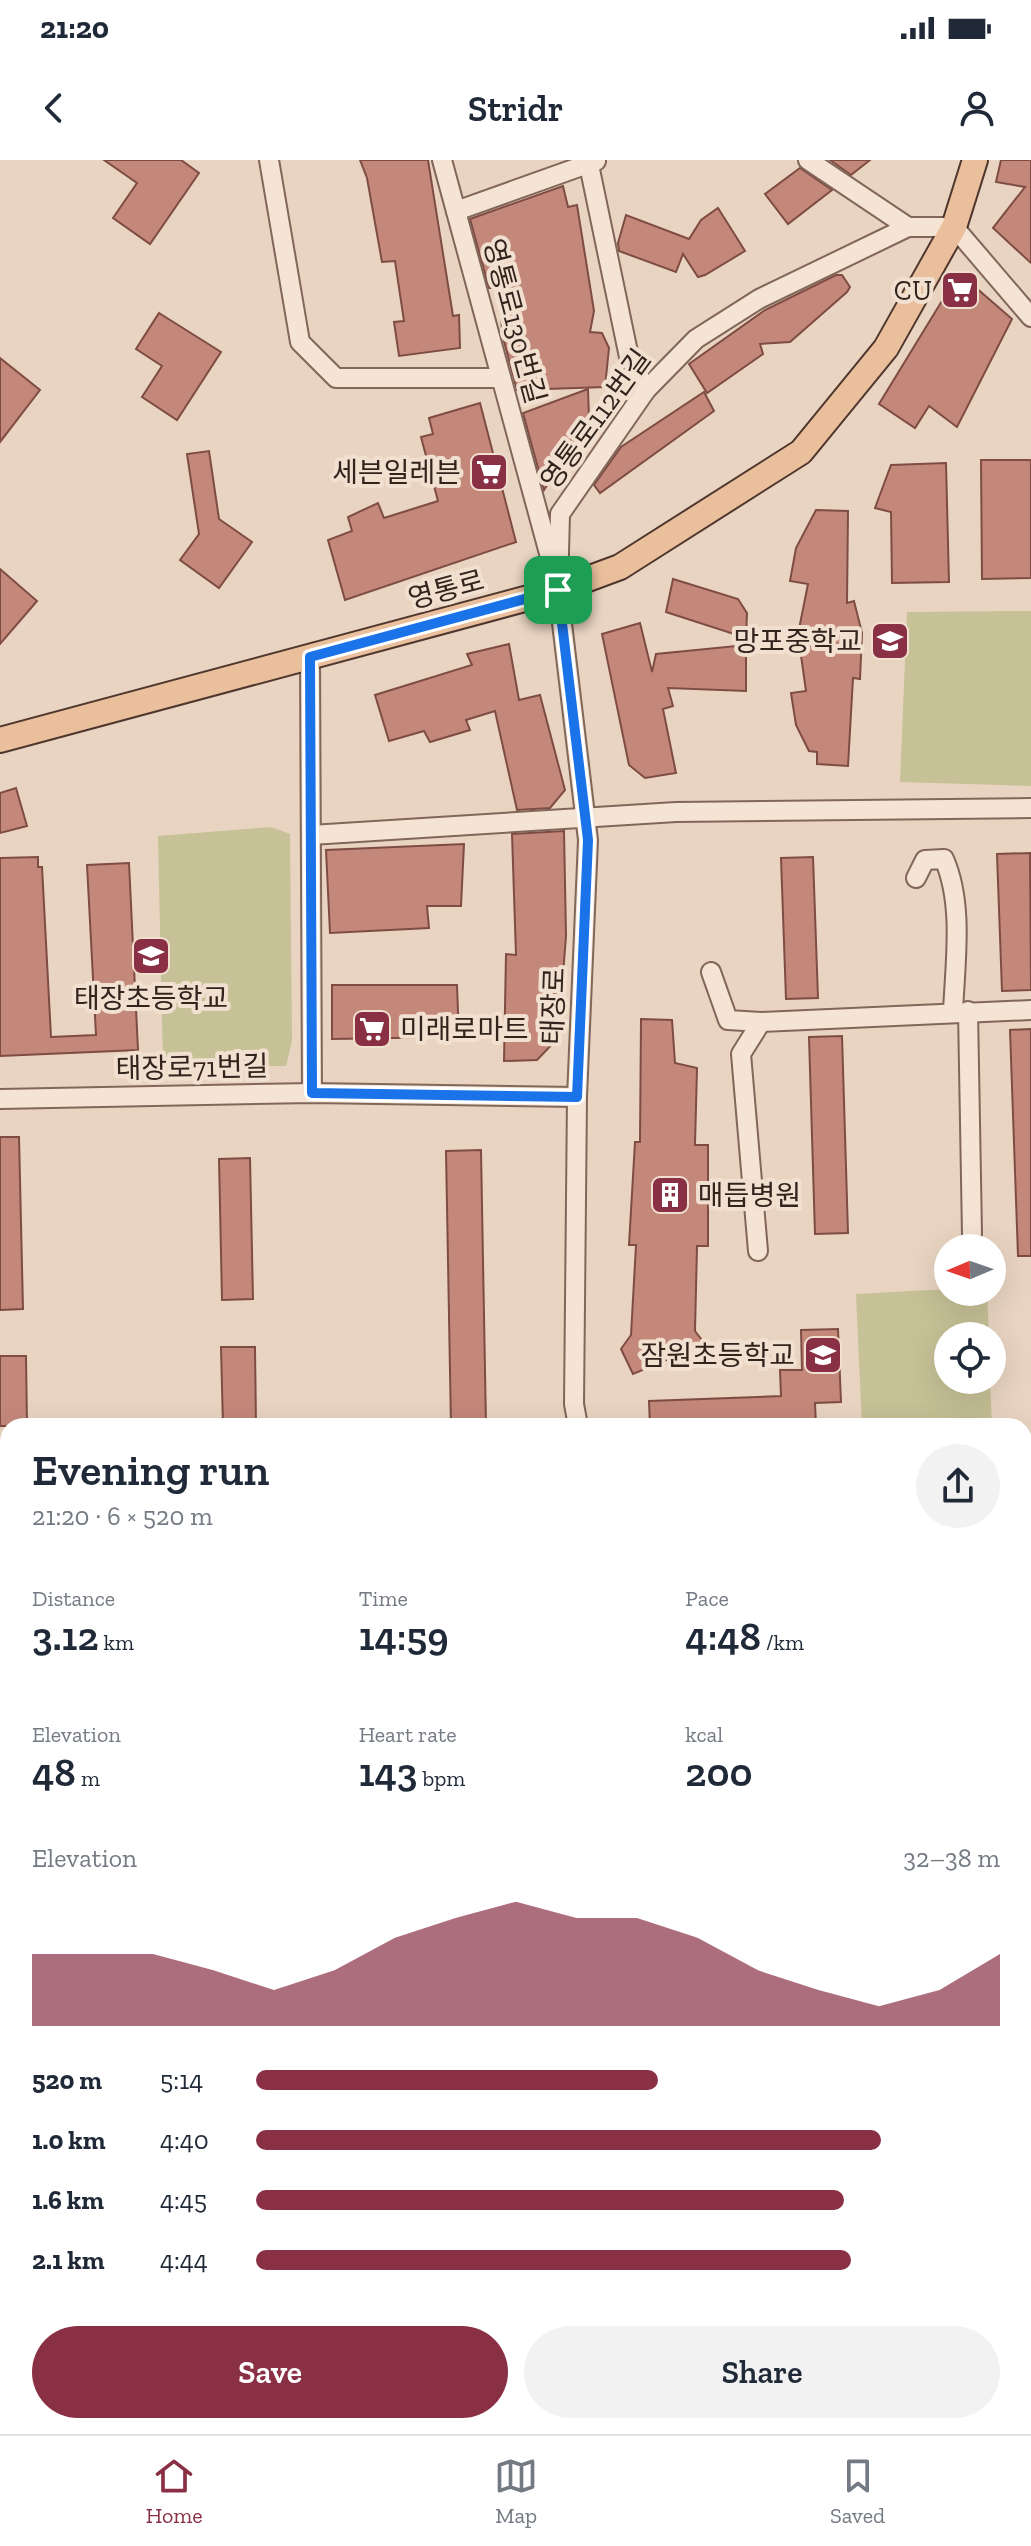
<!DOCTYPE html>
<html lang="en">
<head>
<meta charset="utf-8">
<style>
  body { margin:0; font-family:"Zilla Slab","Noto Sans KR",serif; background:#f2f2f3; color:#1f2937; height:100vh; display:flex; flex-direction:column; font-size:30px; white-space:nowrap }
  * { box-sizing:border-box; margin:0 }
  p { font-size:26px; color:#747a83 }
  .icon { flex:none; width:44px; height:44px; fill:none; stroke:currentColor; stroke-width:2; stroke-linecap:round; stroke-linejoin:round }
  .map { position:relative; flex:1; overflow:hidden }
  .drawer { position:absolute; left:0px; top:1258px; width:1032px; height:1016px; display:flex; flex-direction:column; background:#fff; border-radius:24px 24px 0 0; box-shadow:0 8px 32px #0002 }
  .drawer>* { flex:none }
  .needle { width:52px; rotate:268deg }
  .tools { position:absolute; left:934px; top:1074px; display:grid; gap:16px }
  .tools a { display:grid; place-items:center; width:72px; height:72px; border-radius:50%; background:#fff; box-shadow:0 8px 32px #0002; font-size:40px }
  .pin { position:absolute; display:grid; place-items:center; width:68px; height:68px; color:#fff; margin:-34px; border-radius:16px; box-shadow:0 4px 12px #0006 }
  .round { display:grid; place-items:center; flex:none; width:84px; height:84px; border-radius:42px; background:#f2f2f3 }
  .summary { display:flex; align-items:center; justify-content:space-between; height:136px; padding:0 32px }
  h1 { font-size:44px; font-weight:600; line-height:60px }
  .figures { display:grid; grid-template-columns:repeat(3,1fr); gap:12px; height:136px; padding:8px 32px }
  .figures div { display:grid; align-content:center }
  .figures b { font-size:40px; font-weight:600 }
  .figures small { font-size:22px; font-weight:400 }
  .figures p { font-size:22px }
  .chart { height:224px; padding:16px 32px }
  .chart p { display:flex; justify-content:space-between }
  .chart svg { width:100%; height:144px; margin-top:8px; fill:#8a3045; opacity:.7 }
  .action { display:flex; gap:16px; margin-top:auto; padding:16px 32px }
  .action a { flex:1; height:92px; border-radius:48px; background:#8a3045; color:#fff; font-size:32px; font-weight:600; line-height:92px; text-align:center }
  .action a+a { background:#f2f2f3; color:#1f2937 }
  ul { padding:0 32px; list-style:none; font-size:26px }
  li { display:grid; grid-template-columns:128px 96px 1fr; align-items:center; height:60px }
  li i { height:20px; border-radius:10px; background:#8a3045 }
  .status { display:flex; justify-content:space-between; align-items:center; height:56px; padding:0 40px; background:#fff; direction:ltr }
  .status svg { height:22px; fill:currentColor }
  header { display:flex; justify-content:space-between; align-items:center; height:104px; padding:0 32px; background:#fff; font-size:36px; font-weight:600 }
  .menu { display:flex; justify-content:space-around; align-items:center; height:112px; border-top:2px solid #e0e1e3; background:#fff; font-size:22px; color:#747a83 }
  .menu a { display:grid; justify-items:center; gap:4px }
  .menu .selected { color:#8a3045 }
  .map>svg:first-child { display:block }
  .green { fill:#c6c196 }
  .building { fill:#c4887a; stroke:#7e4c43; stroke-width:2 }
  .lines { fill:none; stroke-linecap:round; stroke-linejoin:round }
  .minor-casing { stroke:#81665a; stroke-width:22 }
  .major-casing { stroke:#4f362e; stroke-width:28 }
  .minor { stroke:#f5e3d3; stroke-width:18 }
  .major { stroke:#eac09c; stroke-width:24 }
  .route-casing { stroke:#fff; stroke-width:16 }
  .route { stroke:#1a73e8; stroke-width:10 }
  .labels { text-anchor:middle; stroke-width:8; stroke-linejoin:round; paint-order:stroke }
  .poi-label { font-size:28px; fill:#32231d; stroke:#f1e0d0; text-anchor:end }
  .street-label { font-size:28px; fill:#32231d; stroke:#f1e0d0 }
</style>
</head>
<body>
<div class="status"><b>21:20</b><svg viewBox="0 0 49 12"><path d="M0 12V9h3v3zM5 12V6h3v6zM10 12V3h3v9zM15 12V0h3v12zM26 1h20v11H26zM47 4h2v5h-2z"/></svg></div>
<header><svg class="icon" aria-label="back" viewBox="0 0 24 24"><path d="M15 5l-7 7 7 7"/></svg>Stridr<svg class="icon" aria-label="person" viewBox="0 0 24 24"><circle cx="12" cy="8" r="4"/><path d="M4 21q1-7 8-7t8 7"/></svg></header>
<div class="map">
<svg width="1031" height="2274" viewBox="0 0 1031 2274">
  <rect width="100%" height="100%" fill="#e9d4c1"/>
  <g class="green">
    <polygon points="1031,451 1031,626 900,622 907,452"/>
    <polygon points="271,667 290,674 292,881 286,906 163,906 158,676"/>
    <polygon points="948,1129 948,1132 987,1132 989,1176 948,1176 948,1220 990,1220 992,1266 862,1266 856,1134"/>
    <polygon points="1031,1456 1031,1629 1024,1630 1024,1457"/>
    <polygon points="690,2266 755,2266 758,2274 657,2274"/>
  </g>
  <g class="building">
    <polygon points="104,0 181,0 199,13 150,84 113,58 137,23"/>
    <polygon points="360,0 428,0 453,156 459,155 460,188 399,196 394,162 404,161 395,101 382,102 367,18"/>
    <polygon points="830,0 870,0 851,15"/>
    <polygon points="1001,0 1031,0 1031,103 993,68 1025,27 996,22"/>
    <polygon points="800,8 832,30 788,64 765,34"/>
    <polygon points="563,26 568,47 577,45 594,151 590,172 602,173 609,188 605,227 517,230 502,174 500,128 489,128 470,59"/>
    <polygon points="718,48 745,91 705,115 698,117 683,94 676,112 619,91 618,83 626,55 689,79 701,60"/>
    <polygon points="959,113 1012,159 957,267 929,246 915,268 879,244"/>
    <polygon points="836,115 842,115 850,127 847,132 790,182 760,184 763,194 707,233 689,204 765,150"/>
    <polygon points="159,153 221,192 177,260 142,237 162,206 136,189"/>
    <polygon points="0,198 40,230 0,282"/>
    <polygon points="588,229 589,259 544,330 523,253"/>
    <polygon points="704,232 714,251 600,333 594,325 621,287"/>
    <polygon points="480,243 516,382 345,440 328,380 352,371 348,357 378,343 384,358 438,341 421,277 433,274 429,258"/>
    <polygon points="209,291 219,359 252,382 219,428 180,400 199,374 187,294"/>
    <polygon points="981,300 1031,300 1031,418 982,419"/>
    <polygon points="946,303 949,422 892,423 891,352 875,348 891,305"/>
    <polygon points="816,350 848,351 847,443 854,441 862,473 860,519 853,518 848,606 817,604 817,592 809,591 796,565 791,533 806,531 798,474 808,424 790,421 796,388"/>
    <polygon points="0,409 37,441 0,484"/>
    <polygon points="673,419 738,439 747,453 746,478 666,452"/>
    <polygon points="640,463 652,512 656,494 746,485 746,531 668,528 673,546 663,549 676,613 645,618 629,605 602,474"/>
    <polygon points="509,484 519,540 540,535 565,630 550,648 517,650 495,551 466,560 470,570 430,582 424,571 389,581 375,535 472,505 467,494"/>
    <polygon points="16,628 27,666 0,673 0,633"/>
    <polygon points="564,671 566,776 558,878 537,900 504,901 506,794 516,795 512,674"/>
    <polygon points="464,684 461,746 427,746 429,768 330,773 326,690"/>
    <polygon points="1030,693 1031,830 1002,831 997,694"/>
    <polygon points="38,697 38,707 42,707 51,877 96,875 87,705 129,703 138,890 0,896 0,698"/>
    <polygon points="813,697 818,838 786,839 781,698"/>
    <polygon points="332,825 457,825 459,877 332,879"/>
    <polygon points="641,859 672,860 675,903 697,908 695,985 708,985 708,1086 697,1086 695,1171 705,1184 633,1214 621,1189 631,1175 636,1085 629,1085 635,982 640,982"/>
    <polygon points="1031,869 1031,1096 1018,1096 1010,870"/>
    <polygon points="842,876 848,1073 815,1074 809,877"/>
    <polygon points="0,977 19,977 23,1149 0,1150"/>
    <polygon points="481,990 486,1266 451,1266 446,991"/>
    <polygon points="250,998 253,1139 222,1140 219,999"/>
    <polygon points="838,1169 841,1242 815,1243 816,1266 650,1266 649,1241 781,1236 780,1210 802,1210 801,1170"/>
    <polygon points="221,1187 255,1187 256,1266 223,1266"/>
    <polygon points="0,1196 26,1196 27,1266 0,1266"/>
  </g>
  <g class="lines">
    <g class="minor-casing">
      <g id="minor">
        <polyline points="269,0 300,182 336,218 501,218"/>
        <polyline points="442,0 553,408"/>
        <polyline points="588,0 629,197 646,230"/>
        <polyline points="808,0 908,67 954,67 1031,157"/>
        <polyline points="456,51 596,1"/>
        <polyline points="310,497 312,933"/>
        <polyline points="311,675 676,652 1031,648"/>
        <path d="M916 718 925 700 944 699C964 744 955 804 953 852"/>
        <polyline points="711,812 728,860 761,862 1031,850"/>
        <polyline points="968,851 972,1074"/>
        <polyline points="0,939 312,933 577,937"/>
        <polyline points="758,1091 741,894 761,862"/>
        <polyline points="578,1266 574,1244 577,937 588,680 558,430 560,354 646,230 696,179 759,139 908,67"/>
        <polyline points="1024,1415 1031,1414"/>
        <polyline points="1024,1858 1031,1857"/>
        <polyline points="0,2034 8,2032"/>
        <polyline points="282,2266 286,2274"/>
        <polyline points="813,2266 815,2274"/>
      </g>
    </g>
    <g class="major-casing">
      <polyline id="major" points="0,580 558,430 620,407 801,292 886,188 954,67 975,0"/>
    </g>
    <use href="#minor" class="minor"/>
    <use href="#major" class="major"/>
  </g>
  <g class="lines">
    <g class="route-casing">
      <polygon id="route" points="558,430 588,680 577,937 312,933 310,497"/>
    </g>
    <use href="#route" class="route"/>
  </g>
  <defs>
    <g id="supermarket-square" transform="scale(2)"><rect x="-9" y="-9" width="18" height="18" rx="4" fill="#8a3045" stroke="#f1e0d0"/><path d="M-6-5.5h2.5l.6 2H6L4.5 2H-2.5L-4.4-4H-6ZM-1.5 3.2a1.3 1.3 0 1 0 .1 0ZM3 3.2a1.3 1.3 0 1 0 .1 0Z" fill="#fff"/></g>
    <g id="school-square" transform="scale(2)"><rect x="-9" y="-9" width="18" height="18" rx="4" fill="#8a3045" stroke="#f1e0d0"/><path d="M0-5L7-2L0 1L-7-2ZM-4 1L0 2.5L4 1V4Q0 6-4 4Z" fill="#fff"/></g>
    <g id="building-square" transform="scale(2)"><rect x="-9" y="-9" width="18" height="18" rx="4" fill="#8a3045" stroke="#f1e0d0"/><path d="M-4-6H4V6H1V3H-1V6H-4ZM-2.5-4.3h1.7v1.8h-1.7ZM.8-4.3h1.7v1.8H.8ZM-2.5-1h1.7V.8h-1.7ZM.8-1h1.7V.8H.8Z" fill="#fff"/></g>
  </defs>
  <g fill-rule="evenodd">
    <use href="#supermarket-square" x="960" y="130"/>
    <use href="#supermarket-square" x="489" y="312"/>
    <use href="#school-square" x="890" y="481"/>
    <use href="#school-square" x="151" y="796"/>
    <use href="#supermarket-square" x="372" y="869"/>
    <use href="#building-square" x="670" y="1035"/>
    <use href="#school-square" x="823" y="1195"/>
  </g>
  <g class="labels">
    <g class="poi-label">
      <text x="932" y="140">CU</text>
      <text x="461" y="322">세븐일레븐</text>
      <text x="862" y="491">망포중학교</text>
      <text x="151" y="848" text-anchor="middle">태장초등학교</text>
      <text x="400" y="879" text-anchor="start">미래로마트</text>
      <text x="698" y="1045" text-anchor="start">매듭병원</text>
      <text x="795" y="1205">잠원초등학교</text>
    </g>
    <g class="street-label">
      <text transform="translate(515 161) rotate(75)" y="10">영통로130번길</text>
      <text transform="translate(595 259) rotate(-54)" y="10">영통로112번길</text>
      <text transform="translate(446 429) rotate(-15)" y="10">영통로</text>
      <text transform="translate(553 846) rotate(-88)" y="10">태장로</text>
      <text transform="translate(192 907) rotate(-1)" y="10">태장로71번길</text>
    </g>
  </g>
</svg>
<div class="tools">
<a><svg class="needle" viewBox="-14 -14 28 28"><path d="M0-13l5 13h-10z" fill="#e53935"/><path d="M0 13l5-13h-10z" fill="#747a83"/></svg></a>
<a><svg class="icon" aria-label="locate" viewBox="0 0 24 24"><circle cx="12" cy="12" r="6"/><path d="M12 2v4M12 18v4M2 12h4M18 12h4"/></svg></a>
</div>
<div class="pin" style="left:558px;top:430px;background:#1e9e55"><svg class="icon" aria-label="arrive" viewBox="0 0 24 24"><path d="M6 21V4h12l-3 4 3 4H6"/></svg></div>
<section class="drawer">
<div class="summary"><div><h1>Evening run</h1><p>21:20 · 6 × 520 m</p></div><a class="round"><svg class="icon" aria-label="share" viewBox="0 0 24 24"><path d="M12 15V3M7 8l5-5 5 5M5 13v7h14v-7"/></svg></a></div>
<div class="figures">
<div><p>Distance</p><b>3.12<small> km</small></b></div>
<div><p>Time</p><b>14:59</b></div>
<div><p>Pace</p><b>4:48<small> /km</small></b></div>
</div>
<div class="figures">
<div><p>Elevation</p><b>48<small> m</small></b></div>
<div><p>Heart rate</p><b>143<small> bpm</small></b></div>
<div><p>kcal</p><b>200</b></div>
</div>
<div class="chart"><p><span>Elevation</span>32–38 m</p>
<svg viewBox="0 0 160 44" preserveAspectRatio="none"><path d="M0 44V22L10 22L20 22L30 27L40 33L50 27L60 17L70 11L80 6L90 11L100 11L110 17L120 27L130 33L140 38L150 33L160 22V44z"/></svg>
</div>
<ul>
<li><b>520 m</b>5:14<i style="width:54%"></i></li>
<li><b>1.0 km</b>4:40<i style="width:84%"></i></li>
<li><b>1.6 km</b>4:45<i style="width:79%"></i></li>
<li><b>2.1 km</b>4:44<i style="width:80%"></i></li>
</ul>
<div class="action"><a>Save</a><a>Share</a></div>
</section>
</div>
<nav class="menu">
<a class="selected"><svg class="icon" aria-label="home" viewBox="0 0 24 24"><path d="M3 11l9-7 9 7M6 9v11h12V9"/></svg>Home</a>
<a><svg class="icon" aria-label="map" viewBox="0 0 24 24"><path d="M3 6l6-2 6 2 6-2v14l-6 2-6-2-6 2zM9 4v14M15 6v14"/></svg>Map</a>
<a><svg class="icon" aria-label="saved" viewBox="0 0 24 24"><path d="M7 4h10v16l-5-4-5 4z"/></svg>Saved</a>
</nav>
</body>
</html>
